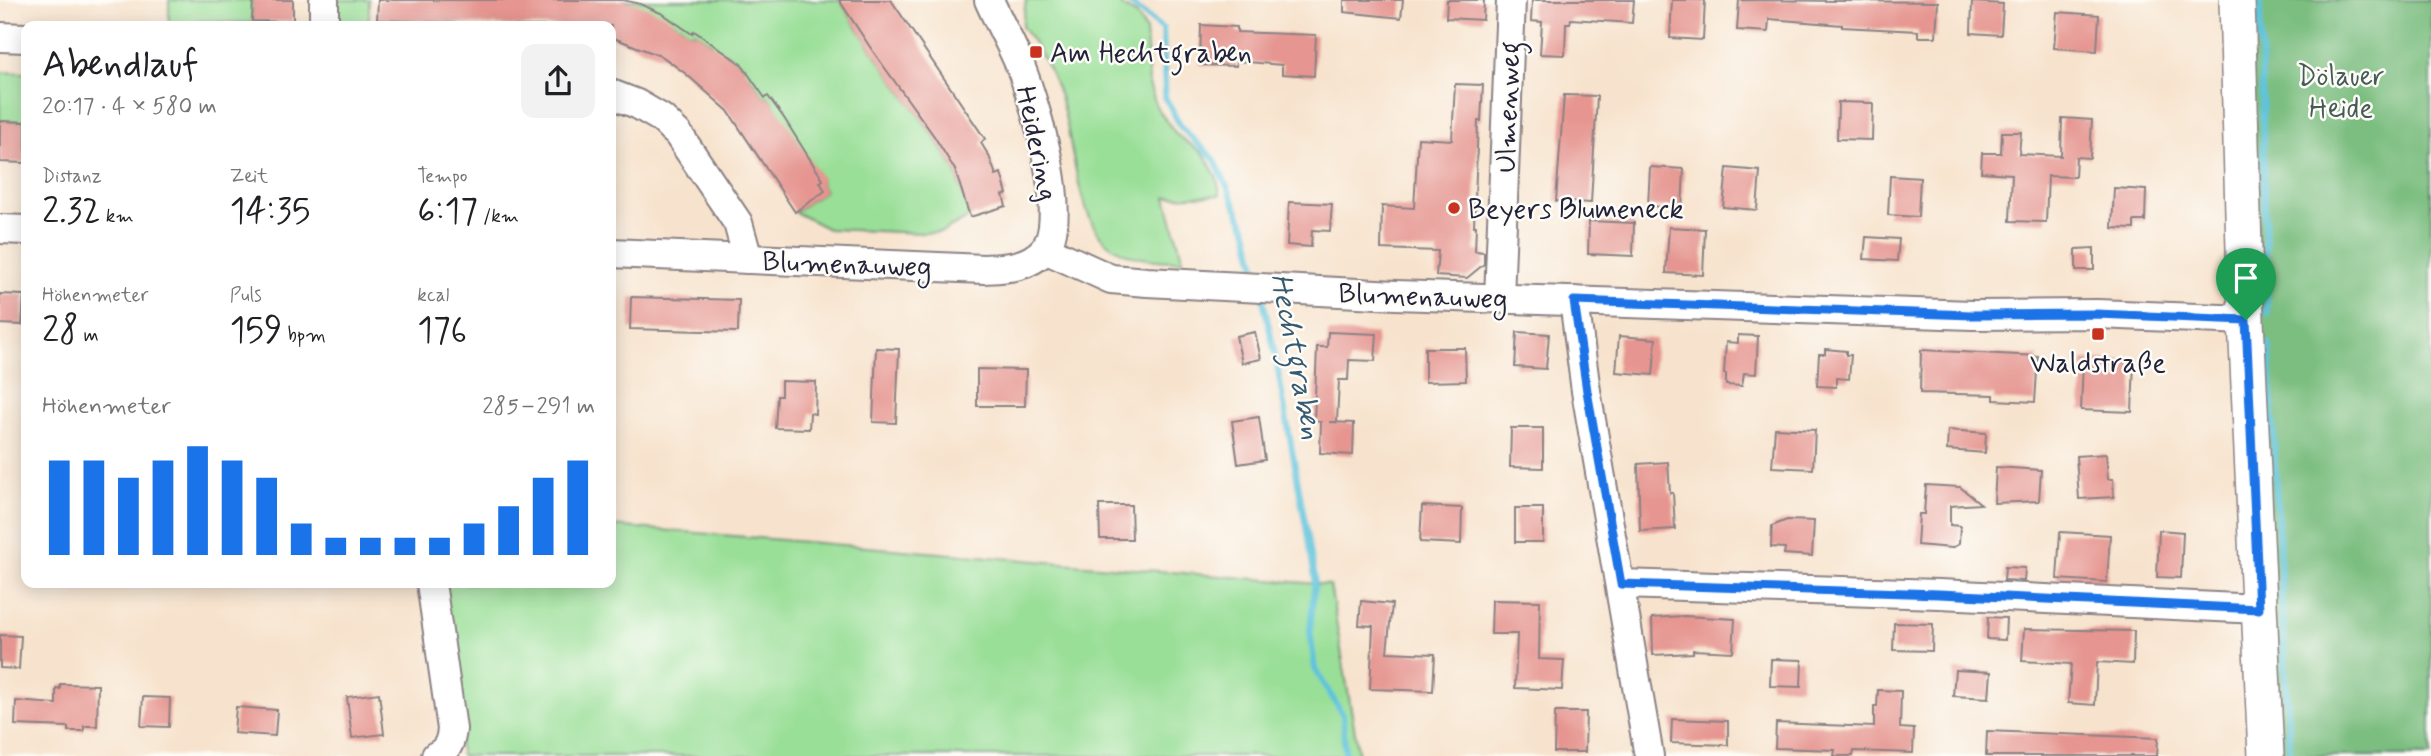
<!DOCTYPE html>
<html lang="de">
<head>
<meta charset="utf-8">
<style>
  body { margin:0; font-family:Mynerve,sans-serif; background:#f2f2f2; color:#202124; height:100vh; display:flex; flex-direction:column; font-size:26px; white-space:nowrap }
  * { box-sizing:border-box; margin:0 }
  p { font-size:23px; color:#757577 }
  .icon { flex:none; width:38px; height:38px; fill:none; stroke:currentColor; stroke-width:2; stroke-linecap:round; stroke-linejoin:round }
  .map { position:relative; flex:1; overflow:hidden }
  .side { position:absolute; left:21px; top:21px; width:595px; height:567px; display:flex; flex-direction:column; background:#fff; border-radius:14px; box-shadow:0 4px 18px #0003 }
  .side>* { flex:none }
  .pin { position:absolute; display:grid; place-items:center; width:60px; height:60px; color:#fff; margin:-72px -30px; border-radius:50% 50% 50% 0; rotate:-45deg; box-shadow:0 0 7px #0007 }
  .pin .icon { rotate:45deg }
  .round { display:grid; place-items:center; flex:none; width:74px; height:74px; border-radius:14px; background:#f2f2f2 }
  .overview { display:flex; align-items:center; justify-content:space-between; height:119px; padding:0 21px }
  h1 { font-size:38px; font-weight:600; line-height:52px }
  .figures { display:grid; grid-template-columns:repeat(3,1fr); gap:10px; height:119px; padding:7px 21px }
  .figures div { display:grid; align-content:center }
  .figures b { font-size:35px; font-weight:600 }
  .figures small { font-size:19px; font-weight:400 }
  .figures p { font-size:19px }
  .chart { height:196px; padding:14px 21px }
  .chart p { display:flex; justify-content:space-between }
  .chart svg { width:100%; height:126px; margin-top:7px; stroke:#1a73e8; stroke-width:6 }
  .map>svg:first-child { display:block }
  .green { fill:#9adf98; stroke:#5e806a; stroke-width:2 }
  .forest { fill:#7bbe80; stroke:#4e705e; stroke-width:2 }
  .lines { fill:none; stroke-linecap:round; stroke-linejoin:round }
  .stream { stroke:#5fc3dc; stroke-width:6 }
  .building { fill:#e69590 }
  .minor-casing { stroke:#8c8284; stroke-width:32 }
  .major-casing { stroke:#8c8284; stroke-width:38 }
  .minor { stroke:#fff; stroke-width:28 }
  .major { stroke:#fff; stroke-width:35 }
  .route-casing { stroke:#fff; stroke-width:14 }
  .route { stroke:#1a73e8; stroke-width:9 }
  .poi-dot { fill:#c8321e; stroke:#fdfcf7; stroke-width:2.5 }
  .labels { text-anchor:middle; stroke-width:5; stroke-linejoin:round; paint-order:stroke }
  .poi-label { font-size:28px; fill:#22223b; stroke:#fdfcf7; text-anchor:start }
  .park-label { font-size:28px; fill:#465b57; stroke:#fdfcf7 }
  .street-label { font-size:28px; fill:#22223b; stroke:#fdfcf7 }
  .water-label { font-size:30px; font-style:italic; fill:#375a73; stroke:#fdfcf7 }
</style>
</head>
<body>
<div class="map">
<svg width="2431" height="756" viewBox="0 0 2431 756">
  <rect width="100%" height="100%" fill="#fdfcf7"/>
  <filter id="ink" filterUnits="userSpaceOnUse"><feTurbulence type="fractalNoise" baseFrequency=".0143" numOctaves="2"/><feDisplacementMap in="SourceGraphic" scale="14" xChannelSelector="R" yChannelSelector="G"/><feConvolveMatrix kernelMatrix="1 2 1 2 8 2 1 2 1" color-interpolation-filters="sRGB"/></filter>
  <filter id="wash" filterUnits="userSpaceOnUse"><feTurbulence type="fractalNoise" baseFrequency=".00686" numOctaves="4" result="noise"/><feDisplacementMap in="SourceGraphic" scale="28" xChannelSelector="R" yChannelSelector="G"/><feGaussianBlur stdDeviation="1.57" result="paint"/><feColorMatrix in="noise" values="0 0 0 0 0 0 0 0 0 0 0 0 0 0 0 0 0 1.4 0 .05"/><feComposite in="paint" operator="in"/></filter>
  <g filter="url(#wash)">
    <rect width="100%" height="100%" fill="#f7e3cd"/>
    <g class="green">
      <polygon points="169,0 253,0 252,23 201,21 191,24 169,24"/>
      <polygon points="338,0 369,0 369,26 337,26"/>
      <polygon points="623,0 839,0 872,50 934,136 955,170 970,217 942,232 922,233 828,229 795,212 825,191 820,182 822,180 768,96 765,98 750,77 741,70 744,66 725,53 710,48 712,43 694,31 692,34 674,22"/>
      <path d="M1026 0H1117L1123 7 1137 15 1146 30 1149 84 1157 108 1177 135 1204 154 1217 178 1220 195 1166 197 1183 261C1158 261 1132 260 1111 246 1076 223 1073 136 1060 97 1052 72 1038 47 1022 27Z"/>
      <polygon points="0,72 26,73 26,122 0,121"/>
      <polygon points="611,526 1330,585 1359,756 461,756 433,583 611,583"/>
    </g>
    <polygon class="forest" points="2249,0 2431,0 2431,756 2277,756"/>
    <g class="lines">
      <g class="stream">
        <polyline points="1126,0 1163,29 1165,97 1181,127 1215,160 1247,231 1259,281"/>
        <polyline points="2260,2 2267,313"/>
        <polyline points="1262,295 1275,354 1315,578 1310,630 1315,669 1343,715 1345,756"/>
        <polyline points="2269,344 2290,756"/>
      </g>
    </g>
    <g id="blocks">
      <g class="building">
        <polygon points="253,0 293,0 293,22 252,21"/>
        <polygon points="378,0 623,0 640,4 663,14 692,34 694,31 741,64 765,98 768,96 784,118 823,180 820,182 825,191 795,212 728,111 686,74 663,57 611,37 611,26 520,26 377,20"/>
        <polygon points="839,0 891,0 985,139 981,143 989,156 996,175 1001,173 1007,194 1003,195 1006,206 970,217 955,170 934,136 872,50"/>
        <polygon points="1344,0 1403,0 1401,18 1344,12"/>
        <polygon points="1447,0 1484,0 1483,20 1446,18"/>
        <polygon points="1532,0 1634,0 1632,23 1571,19 1570,23 1566,23 1565,55 1540,54 1542,22 1531,21"/>
        <polygon points="1672,0 1705,0 1703,40 1670,38"/>
        <polygon points="1739,0 1938,2 1936,37 1918,37 1918,31 1842,27 1842,25 1769,19 1768,32 1737,30"/>
        <polygon points="1972,2 2003,4 2001,35 1971,33"/>
        <polygon points="2057,12 2099,15 2097,51 2054,48"/>
        <polygon points="1201,25 1237,27 1237,32 1316,35 1314,76 1282,74 1282,65 1236,61 1236,66 1200,65"/>
        <polygon points="1455,84 1483,85 1481,121 1478,121 1474,226 1476,226 1475,251 1484,252 1484,264 1467,278 1436,276 1438,251 1381,249 1382,206 1414,208 1418,138 1452,140"/>
        <polygon points="1564,95 1597,96 1591,203 1556,201"/>
        <polygon points="1838,102 1873,103 1872,140 1837,139"/>
        <polygon points="2062,118 2092,120 2090,158 2076,157 2075,177 2048,176 2046,222 2010,221 2012,174 1981,172 1982,153 2001,153 2002,132 2021,132 2019,154 2061,156"/>
        <polygon points="0,121 26,122 26,163 0,162"/>
        <polygon points="1650,167 1684,169 1682,208 1648,206"/>
        <polygon points="1727,168 1760,171 1757,210 1723,207"/>
        <polygon points="1890,176 1920,178 1918,217 1888,215"/>
        <polygon points="2114,188 2146,190 2145,221 2134,221 2134,229 2112,228"/>
        <polygon points="1289,202 1332,204 1330,231 1312,230 1311,247 1287,245"/>
        <polygon points="1589,221 1634,223 1633,256 1588,254"/>
        <polygon points="1669,227 1705,229 1703,275 1666,273"/>
        <polygon points="1866,237 1899,239 1897,261 1864,259"/>
        <polygon points="2094,248 2094,270 2076,270 2076,249"/>
        <polygon points="0,294 24,295 22,325 0,324"/>
        <polygon points="631,297 739,300 738,332 630,329"/>
        <polygon points="1255,332 1261,359 1242,363 1236,336"/>
        <polygon points="1328,332 1377,334 1375,361 1349,360 1348,380 1339,380 1337,422 1329,422 1354,423 1353,455 1320,453 1321,422 1314,421 1317,347 1327,347"/>
        <polygon points="1517,332 1549,334 1546,369 1515,367"/>
        <polygon points="1738,335 1758,336 1756,374 1744,373 1742,386 1726,385 1726,374 1724,374 1726,342 1738,343"/>
        <polygon points="1619,336 1656,339 1653,375 1616,372"/>
        <polygon points="876,348 899,349 896,423 873,422"/>
        <polygon points="1425,348 1465,348 1466,381 1425,382"/>
        <polygon points="1825,349 1846,351 1846,355 1851,355 1849,379 1836,378 1836,387 1817,386 1819,354 1825,354"/>
        <polygon points="1921,350 2038,356 2035,402 1994,400 1994,395 1920,393"/>
        <polygon points="2083,360 2134,361 2132,412 2081,410"/>
        <polygon points="977,369 1026,370 1025,406 977,406"/>
        <polygon points="781,381 816,382 815,414 810,413 809,429 775,428 777,396 781,396"/>
        <polygon points="1259,417 1265,460 1238,464 1232,421"/>
        <polygon points="1511,428 1543,428 1543,468 1510,467"/>
        <polygon points="1775,428 1815,430 1813,469 1772,467"/>
        <polygon points="1948,430 1986,433 1985,453 1947,450"/>
        <polygon points="2106,454 2108,479 2113,479 2114,497 2079,499 2076,456"/>
        <polygon points="1668,462 1670,493 1673,493 1675,529 1640,531 1638,464"/>
        <polygon points="1996,467 2041,470 2039,501 1994,503"/>
        <polygon points="1926,485 1960,487 1981,504 1950,506 1950,525 1960,526 1959,544 1952,548 1917,545 1919,514 1924,514"/>
        <polygon points="1099,505 1131,505 1132,539 1100,539"/>
        <polygon points="1422,506 1462,508 1461,544 1420,542"/>
        <rect x="1515" y="508" width="28" height="34"/>
        <polygon points="1787,520 1814,521 1812,556 1784,554 1785,548 1771,547 1772,526"/>
        <polygon points="2159,530 2183,532 2181,578 2157,577"/>
        <polygon points="2060,532 2110,535 2107,582 2057,579"/>
        <polygon points="2005,567 2025,568 2024,581 2004,580"/>
        <polygon points="1492,600 1540,601 1539,659 1564,660 1562,690 1515,688 1517,634 1491,634"/>
        <polygon points="1361,601 1392,604 1387,652 1435,654 1433,691 1370,689 1373,626 1359,625"/>
        <polygon points="1685,616 1735,619 1733,652 1693,650 1693,653 1653,655 1652,618"/>
        <polygon points="1988,617 2006,618 2005,640 1987,639"/>
        <polygon points="1894,623 1933,624 1932,651 1893,650"/>
        <polygon points="2024,629 2134,631 2133,664 2097,662 2095,705 2068,703 2071,664 2022,661"/>
        <polygon points="0,635 21,636 19,669 0,668"/>
        <polygon points="1771,659 1802,660 1801,687 1770,686"/>
        <polygon points="1955,670 1991,672 1989,698 1953,696"/>
        <polygon points="60,684 98,685 97,726 84,726 84,731 68,731 68,727 15,725 16,701 56,704 56,688 60,689"/>
        <polygon points="1878,690 1901,691 1900,728 1914,729 1913,753 1854,751 1853,756 1834,756 1835,750 1775,748 1776,723 1874,727 1874,706 1877,706"/>
        <polygon points="379,693 384,734 352,738 347,697"/>
        <polygon points="143,697 170,698 169,727 141,726"/>
        <polygon points="236,707 277,710 275,736 234,733"/>
        <polygon points="1555,712 1586,712 1585,752 1554,752"/>
        <polygon points="1672,719 1728,721 1728,745 1671,743"/>
        <polygon points="1987,731 2158,738 2157,756 1986,756"/>
      </g>
    </g>
  </g>
  <g filter="url(#ink)">
    <use href="#blocks" fill-opacity="0" stroke="#8c8284" stroke-width="2"/>
    <g class="lines">
      <g class="minor-casing">
        <g id="minor">
          <polyline points="324,26 324,0"/>
          <polyline points="0,37 26,38"/>
          <polyline points="611,94 637,104 661,118 678,134 738,223 748,259"/>
          <polyline points="0,229 26,230"/>
          <polyline points="1045,249 1111,279 1147,282 1396,295 1972,315 2097,314 2246,320"/>
          <path d="M611 253 984 269C1005 268 1028 268 1044 250 1071 220 1035 104 1021 68 1012 45 999 23 989 0"/>
          <polyline points="1499,298 1511,0"/>
          <polyline points="1574,301 1586,391 1649,756"/>
          <path d="M431 583 452 729C451 740 448 751 436 756"/>
          <polyline points="1621,584 1939,594 2259,609"/>
        </g>
      </g>
      <g class="major-casing">
        <polyline id="major" points="2237,0 2246,320 2266,756"/>
      </g>
      <use href="#minor" class="minor"/>
      <use href="#major" class="major"/>
    </g>
  </g>
  <g class="lines" filter="url(#ink)">
    <g class="route-casing">
      <polygon id="route" points="1574,301 1972,315 2096,314 2246,320 2259,609 1939,594 1621,584 1587,391"/>
    </g>
    <use href="#route" class="route"/>
  </g>
  <g class="poi-dot">
    <rect x="1029" y="45" width="14" height="14" rx="3.5"/>
    <circle cx="1454" cy="208" r="7"/>
    <rect x="2091" y="327" width="14" height="14" rx="3.5"/>
  </g>
  <g class="labels">
    <g class="poi-label">
      <text x="1050" y="62">Am Hechtgraben</text>
      <text x="1468" y="218">Beyers Blumeneck</text>
      <text x="2098" y="372" text-anchor="middle">Waldstraße</text>
    </g>
    <g class="park-label">
      <text x="2341" y="85">Dölauer<tspan x="2341" dy="32">Heide</tspan></text>
    </g>
    <g class="street-label">
      <text transform="translate(1507 107) rotate(-88)" y="10">Ulmenweg</text>
      <text transform="translate(1038 143) rotate(78)" y="10">Heidering</text>
      <text transform="translate(847 263) rotate(2)" y="10">Blumenauweg</text>
      <text transform="translate(1423 295) rotate(2)" y="10">Blumenauweg</text>
    </g>
    <g class="water-label">
      <text transform="translate(1297 356) rotate(79)" y="10">Hechtgraben</text>
    </g>
  </g>
</svg>
<div class="pin" style="left:2246px;top:320px;background:#1e9e55"><svg class="icon" aria-label="arrive" viewBox="0 0 24 24"><path d="M6 21V4h12l-3 4 3 4H6"/></svg></div>
<section class="side">
<div class="overview"><div><h1>Abendlauf</h1><p>20:17 · 4 × 580 m</p></div><a class="round"><svg class="icon" aria-label="share" viewBox="0 0 24 24"><path d="M12 15V3M7 8l5-5 5 5M5 13v7h14v-7"/></svg></a></div>
<div class="figures">
<div><p>Distanz</p><b>2.32<small> km</small></b></div>
<div><p>Zeit</p><b>14:35</b></div>
<div><p>Tempo</p><b>6:17<small> /km</small></b></div>
</div>
<div class="figures">
<div><p>Höhenmeter</p><b>28<small> m</small></b></div>
<div><p>Puls</p><b>159<small> bpm</small></b></div>
<div><p>kcal</p><b>176</b></div>
</div>
<div class="chart"><p><span>Höhenmeter</span>285–291 m</p>
<svg viewBox="0 0 160 44" preserveAspectRatio="none"><path d="M5 44V11M15 44V11M25 44V17M35 44V11M45 44V6M55 44V11M65 44V17M75 44V33M85 44V38M95 44V38M105 44V38M115 44V38M125 44V33M135 44V27M145 44V17M155 44V11"/></svg>
</div>
</section>
</div>
</body>
</html>
